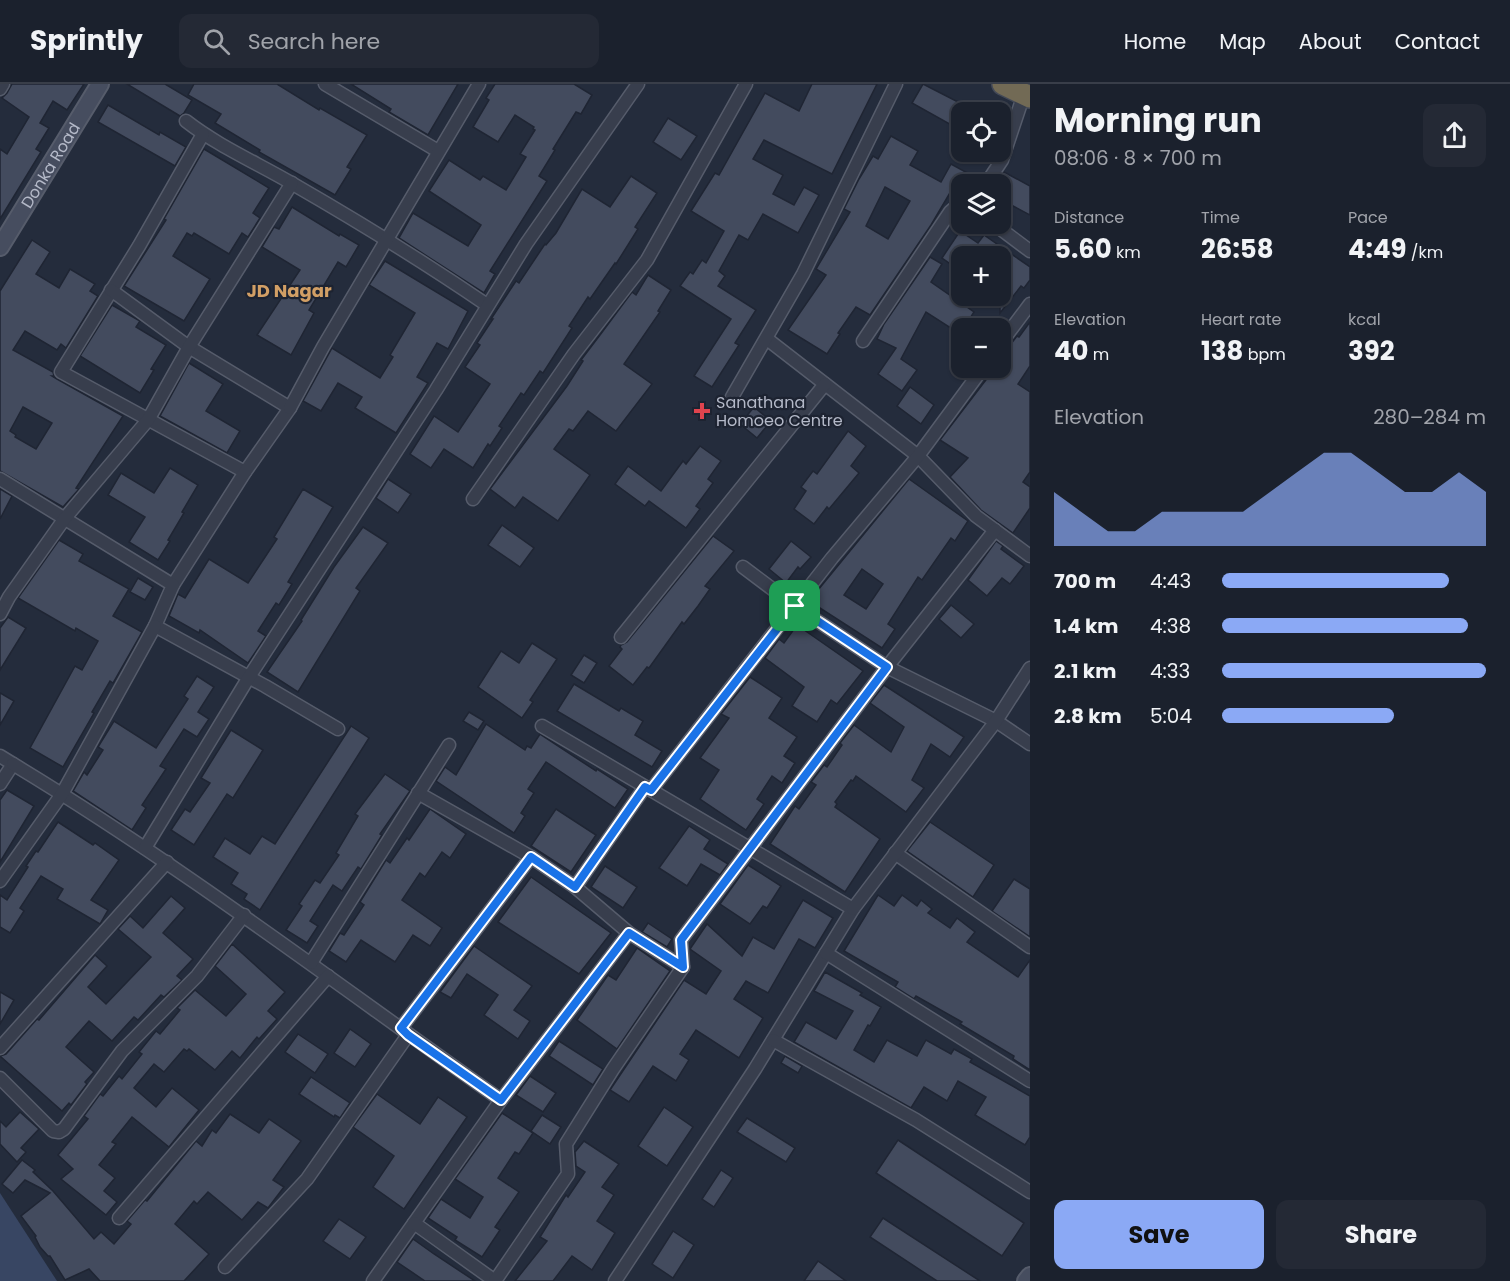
<!DOCTYPE html>
<html lang="en">
<head>
<meta charset="utf-8">
<style>
  body { margin:0; font-family:Poppins,sans-serif; background:#242935; color:#f1f3f6; height:100vh; display:flex; flex-direction:column; font-size:22px; white-space:nowrap }
  * { box-sizing:border-box; margin:0 }
  p { font-size:20px; color:#a0a3aa }
  .icon { flex:none; width:33px; height:33px; fill:none; stroke:currentColor; stroke-width:2; stroke-linecap:round; stroke-linejoin:round }
  .map { position:relative; flex:1; overflow:hidden }
  .sheet { display:flex; flex-direction:column; background:#1b212d; width:480px }
  .sheet>* { flex:none }
  .tools { position:absolute; left:951px; top:18px; display:grid; gap:12px }
  .tools a { display:grid; place-items:center; width:60px; height:60px; border-radius:12px; background:#1b212d; box-shadow:0 2px 4px #0004,0 0 0 2px #393e49; font-size:30px }
  .pin { position:absolute; display:grid; place-items:center; width:51px; height:51px; color:#fff; margin:-26px; border-radius:12px; box-shadow:0 3px 9px #0006 }
  .round { display:grid; place-items:center; flex:none; width:63px; height:63px; border-radius:12px; background:#242935 }
  .overview { display:flex; align-items:center; justify-content:space-between; height:102px; padding:0 24px }
  h1 { font-size:33px; font-weight:700; line-height:45px }
  .figures { display:grid; grid-template-columns:repeat(3,1fr); gap:9px; height:102px; padding:6px 24px }
  .figures div { display:grid; align-content:center }
  .figures b { font-size:26px; font-weight:700 }
  .figures small { font-size:16px; font-weight:400 }
  .figures p { font-size:16px }
  .chart { height:168px; padding:12px 24px }
  .chart p { display:flex; justify-content:space-between }
  .chart svg { width:100%; height:108px; margin-top:6px; fill:#8ba9f5; opacity:.7 }
  .primary-button { display:flex; gap:12px; margin-top:auto; padding:12px 24px }
  .primary-button a { flex:1; height:69px; border-radius:12px; background:#8ba9f5; color:#111; font-size:24px; font-weight:700; line-height:69px; text-align:center }
  .primary-button a+a { background:#242935; color:#f1f3f6 }
  ul { padding:0 24px; list-style:none; font-size:20px }
  li { display:grid; grid-template-columns:96px 72px 1fr; align-items:center; height:45px }
  li i { height:15px; border-radius:8px; background:#8ba9f5 }
  header { display:flex; align-items:center; gap:36px; box-sizing:border-box; height:84px; padding:0 30px; background:#1b212d; border-bottom:2px solid #393e49 }
  header strong { font-size:28px }
  nav { display:flex; gap:33px; margin-inline-start:auto; font-size:21px }
  .search { width:420px; height:54px; background:#242935; display:flex; align-items:center; gap:15px; box-sizing:border-box; padding:0 21px; border-radius:12px; color:#a0a3aa; font-size:22px }
  main { display:flex; flex:1; min-height:0 }
  .map>svg:first-child { display:block }
  .water { fill:#384663 }
  .building { fill:#434b5e; stroke:#1f2533; stroke-width:1.5; fill-rule:evenodd }
  .lines { fill:none; stroke-linecap:round; stroke-linejoin:round }
  .street-casing { stroke:#565c6b; stroke-width:15 }
  .secondary-casing { stroke:#565c6b; stroke-width:20 }
  .highway-casing { stroke:#434957; stroke-width:24 }
  .street { stroke:#383e4d; stroke-width:12 }
  .secondary { stroke:#464d5f; stroke-width:16 }
  .highway { stroke:#726a55; stroke-width:21 }
  .route-casing { stroke:#fff; stroke-width:12 }
  .route { stroke:#1a73e8; stroke-width:8 }
  .health-dot { fill:#e0444e; stroke:#1d2331; stroke-width:2 }
  .labels { text-anchor:middle; stroke-width:4.5; stroke-linejoin:round; paint-order:stroke }
  .street-label { font-size:16px; fill:#b4b9c8; stroke:#1d2331 }
  .poi-label { font-size:16px; fill:#b4b9c8; stroke:#1d2331; text-anchor:start }
  .neighbourhood-label { font-size:18px; font-weight:bold; fill:#d29f65; stroke:#1d2331 }
</style>
</head>
<body>
<header>
<strong>Sprintly</strong>
<div class="search"><svg class="icon" aria-label="search" viewBox="0 0 24 24"><circle cx="10" cy="10" r="6"/><path d="M15 15l6 6"/></svg>Search here</div>
<nav><a>Home</a><a>Map</a><a>About</a><a>Contact</a></nav>
</header>
<main>
<div class="map">
<svg width="1030" height="1197" viewBox="0 0 1030 1197">
  <rect width="100%" height="100%" fill="#242c3c"/>
  <polygon class="water" points="0,1109 57,1197 0,1197"/>
  <g class="building">
    <polygon points="12,0 84,0 67,26 53,17 40,39 49,44 36,65 41,68 0,135 0,65 7,70 29,33 2,14 7,9"/>
    <polygon points="127,0 165,0 192,16 184,29 180,32"/>
    <polygon points="194,0 277,0 319,26 320,24 367,51 347,83 351,85 335,111 259,68 260,66 215,39 221,30 188,11"/>
    <polygon points="351,0 458,0 428,51 389,28 391,25"/>
    <polygon points="495,0 574,0 592,11 581,30 576,28 553,65 555,66 539,92 547,97 490,187 495,190 484,209 399,154 413,129 468,162 481,141 429,107 449,76 480,96 483,92 506,106 526,73 520,70 535,46 533,45 534,43 515,31 498,58 473,43 489,16 486,14"/>
    <polygon points="812,0 877,0 832,90 764,56 753,75 783,91 773,110 794,121 804,103 819,111 798,149 763,130 748,156 739,151 719,187 725,192 718,202 756,226 735,259 739,261 712,303 694,292 731,235 680,202 690,188 693,190 702,176 706,179 724,147 691,127 715,89 719,91 765,9 799,27"/>
    <polygon points="923,0 962,20 962,47 912,19"/>
    <polygon points="108,21 159,51 160,48 186,63 175,82 98,38"/>
    <polygon points="668,34 697,52 681,76 653,58"/>
    <path d="M891 52 918 67 910 81 941 98 951 80 973 92 968 100H962V105L954 102 931 141 870 231 856 223 838 249 840 250 827 270 788 246 826 191 816 185 850 128 844 125 859 95 873 72 878 75ZM885 103 910 117 888 155 866 142Z"/>
    <polygon points="204,65 269,104 253,129 260,134 248,153 242,149 229,170 194,149 192,152 187,149 173,172 210,195 184,237 124,202 166,136 164,135"/>
    <polygon points="1004,88 1030,102 1030,131 1000,115 1000,95"/>
    <polygon points="631,92 657,109 635,143 638,145 616,180 615,179 590,215 588,213 569,242 572,244 543,289 540,287 524,311 521,309 499,342 502,344 490,362 488,360 473,384 444,365 431,384 410,370 434,332 458,348 490,300 465,283 480,261 477,259 493,235 491,235 516,197 519,199 545,160 546,161 556,149 582,105 610,123"/>
    <polygon points="292,123 339,152 340,150 359,161 346,183 338,178 309,226 314,229 291,271 257,251 300,186 262,163 274,143 279,145"/>
    <polygon points="960,147 978,159 984,151 1030,183 1030,196 1024,204 1021,202 1000,229 1000,172 962,172 962,188 942,174"/>
    <path d="M32 156 50 168 36 190 59 204 70 185 95 200 90 207 98 212 66 264 61 260 57 266 25 247 13 266 53 288 54 292H52L57 295 123 332 76 404 79 405 63 423 0 387V207ZM23 323 52 339 36 365 15 353 16 351 10 347Z"/>
    <polygon points="930,173 942,180 931,198 974,228 960,250 926,228 901,275 917,286 902,307 878,290 896,264 877,255 884,240"/>
    <polygon points="385,177 468,227 448,265 437,259 417,293 428,299 396,349 355,324 362,313 338,299 321,327 303,317 332,264 380,294 393,273 390,271 415,229 369,201"/>
    <polygon points="648,191 671,206 658,227 660,228 624,280 652,300 616,347 588,327 573,347 569,345 554,365 590,391 558,437 523,413 515,424 490,405 567,302 583,277 581,276 600,251 632,208 636,211"/>
    <polygon points="112,221 140,237 136,243 166,261 151,285 154,286 140,309 80,272"/>
    <polygon points="1030,238 1030,282 1018,300 1030,308 1030,388 1023,398 1030,403 1030,424 1013,449 981,426 950,393 968,374 940,356 995,284 1000,284 1000,274 1017,252 1019,253"/>
    <polygon points="189,279 223,300 206,327 240,347 227,369 160,332"/>
    <polygon points="910,303 934,321 921,340 897,322"/>
    <polygon points="754,323 771,337 757,354 740,340"/>
    <polygon points="848,347 866,362 851,382 859,389 829,425 827,423 814,440 794,425 806,407 801,403 813,387 817,390"/>
    <polygon points="700,362 721,377 708,395 713,399 696,422 700,425 686,444 649,417 645,422 615,400 628,382 661,407 683,377 686,380"/>
    <polygon points="170,384 198,401 182,428 184,429 168,456 170,457 158,476 129,458 145,433 108,411 121,389 154,409"/>
    <polygon points="388,395 411,410 398,429 376,414"/>
    <path d="M909 395 968 437 955 457 951 454 922 496 918 493 888 540 895 545 882 564 809 517ZM862 485 883 500 866 525 844 511Z"/>
    <polygon points="0,405 12,412 0,435"/>
    <polygon points="303,405 333,423 288,498 292,500 279,521 276,519 258,547 266,552 248,579 200,546 199,549 169,532 178,510 185,514 209,475 248,499 277,455 274,453"/>
    <polygon points="502,441 534,464 520,483 488,461"/>
    <polygon points="363,443 388,459 356,504 360,507 298,608 267,588 302,537 301,536 334,483"/>
    <polygon points="713,452 734,467 705,502 710,505 698,522 684,540 682,538 649,584 647,583 633,601 609,582 622,565 620,563 621,561 627,558"/>
    <polygon points="59,456 83,470 79,477 129,505 113,532 142,548 113,599 110,597 92,628 94,629 63,683 30,664 75,582 82,586 98,557 76,544 75,547 18,514"/>
    <polygon points="791,457 811,473 800,485 798,483 786,499 769,485"/>
    <polygon points="996,457 1003,462 1001,465 1024,482 1010,500 1002,494 987,512 968,496"/>
    <polygon points="138,494 153,503 145,516 130,508"/>
    <polygon points="951,521 974,540 961,554 939,535"/>
    <polygon points="8,533 26,544 0,586 0,544"/>
    <polygon points="797,541 863,587 837,620 831,616 817,638 792,622 804,603 765,574 779,555 784,559"/>
    <polygon points="532,559 557,575 530,616 533,618 522,634 478,603 501,567 519,579"/>
    <polygon points="584,571 597,579 584,599 571,591"/>
    <polygon points="197,592 214,603 198,628 209,635 197,653 184,645 160,682 166,685 142,721 146,724 132,746 73,707 84,688 87,691 103,666 98,663 114,637 156,664 188,615 184,612"/>
    <polygon points="750,593 782,614 769,634 797,653 784,672 795,679 782,699 772,692 757,715 764,720 746,746 700,715 719,686 700,674 729,634 721,630"/>
    <polygon points="574,600 619,627 621,624 643,637 635,651 662,667 652,683 557,627"/>
    <polygon points="884,601 964,653 950,673 931,660 912,696 924,704 906,728 856,692 853,697 851,696 835,718 837,720 835,723 880,755 845,808 770,760 795,722 799,725 816,701 811,698 824,681 827,683 842,661 840,659 854,641 891,668 904,643 870,619"/>
    <polygon points="0,609 14,617 0,641"/>
    <polygon points="469,628 484,637 478,646 463,637"/>
    <polygon points="486,640 525,666 527,662 531,664 540,650 596,687 597,685 628,705 615,724 546,678 528,705 534,709 521,729 525,732 514,749 436,697 445,683 456,691"/>
    <polygon points="351,642 369,654 260,826 244,815 247,810 231,800 238,789 213,773 225,754 250,770 262,752 275,760"/>
    <polygon points="231,646 263,666 233,714 227,710 194,761 171,746 185,725 190,728 210,699 201,694"/>
    <polygon points="385,690 410,707 380,750 382,751 361,785 358,783 342,807 333,801 310,837 318,842 307,859 286,846 302,822 299,820 315,796 320,799 339,771 336,769 358,732 355,730"/>
    <polygon points="7,706 34,722 0,778 0,716"/>
    <polygon points="430,725 466,750 450,774 442,768 425,793 420,789 402,816 442,844 430,862 413,851 395,878 361,856 346,878 329,867 340,849 344,851 364,821 360,818 386,776 390,779 407,754 409,756"/>
    <polygon points="556,725 596,751 571,788 531,762"/>
    <polygon points="58,738 93,761 95,759 119,776 91,816 108,826 100,840 57,815 63,805 41,792 20,824 24,827 10,849 0,843 0,811 7,816 28,783 26,782 36,767 38,768"/>
    <polygon points="930,738 994,781 973,813 907,767"/>
    <polygon points="689,742 710,756 704,765 728,780 720,791 701,780 687,802 659,784"/>
    <polygon points="748,781 781,802 767,824 763,822 750,840 720,820"/>
    <polygon points="605,782 637,803 623,824 591,803"/>
    <polygon points="531,793 611,849 579,890 498,838"/>
    <polygon points="1014,795 1030,805 1030,853 992,827"/>
    <polygon points="878,811 894,822 902,811 917,822 921,816 932,825 928,829 950,844 957,834 975,848 967,858 1018,893 1030,876 1030,986 1013,975 1014,972 960,940 962,938 916,912 914,915 895,903 898,898 844,867"/>
    <polygon points="171,812 185,824 163,849 193,875 177,892 182,896 164,913 161,911 138,936 134,933 112,957 89,937 66,963 94,988 85,998 87,1000 71,1021 69,1019 62,1027 0,972 6,970 37,935 39,936 95,871 107,882 88,903 106,920 151,873 118,845 130,832 143,844"/>
    <polygon points="803,816 833,834 815,864 799,855 768,909 746,897 734,915 763,934 739,974 696,946 680,970 689,976 676,997 653,982 629,1018 610,1006 684,896 706,910 721,887 690,865 707,840 742,872 753,853 774,865"/>
    <polygon points="648,839 672,855 667,863 642,848"/>
    <polygon points="232,860 285,908 268,927 277,935 259,955 257,953 240,974 232,967 215,986 189,965 187,967 184,965 164,988 154,980 134,1004 156,1023 172,1004 199,1026 169,1063 132,1033 112,1058 116,1060 99,1081 115,1094 104,1107 117,1118 106,1131 61,1095 73,1085 58,1071 88,1035 84,1032 100,1010 103,1012 119,992 122,995 142,970 139,968 156,947 160,950 180,926 177,924 195,906 226,932 246,910 215,882"/>
    <polygon points="474,862 532,902 514,926 530,937 518,955 484,931 498,911 467,890 451,914 440,908"/>
    <polygon points="637,864 670,887 617,965 577,936 608,891 616,896"/>
    <polygon points="825,888 862,909 860,911 881,923 870,942 868,941 854,966 874,978 887,956 917,972 926,956 951,970 954,965 972,975 970,978 1030,1012 1030,1053 1025,1061 975,1031 986,1013 958,997 947,1017 924,1003 911,1024 794,958 806,938 836,955 853,927 814,907"/>
    <polygon points="0,908 14,916 0,940"/>
    <polygon points="350,945 371,960 355,983 334,969"/>
    <polygon points="298,950 328,970 315,989 285,968"/>
    <polygon points="559,957 603,985 593,1001 549,972"/>
    <polygon points="785,972 802,982 798,989 781,979"/>
    <polygon points="530,992 556,1009 543,1028 516,1011"/>
    <polygon points="311,993 350,1019 340,1034 335,1031 334,1033 299,1010"/>
    <polygon points="377,1010 420,1040 438,1013 467,1033 404,1125 373,1103 394,1072 353,1043"/>
    <polygon points="664,1023 693,1043 667,1082 638,1062"/>
    <polygon points="20,1028 39,1045 21,1064 26,1068 17,1078 0,1060 0,1037 6,1043"/>
    <polygon points="502,1029 533,1049 519,1070 515,1068 498,1094 519,1108 495,1143 500,1146 482,1173 455,1156 457,1153 428,1134 441,1115 470,1134 483,1113 455,1095"/>
    <polygon points="230,1030 259,1049 269,1035 301,1057 273,1096 284,1103 268,1124 258,1118 242,1136 208,1108 197,1120 194,1117 175,1140 209,1170 184,1197 100,1197 89,1185 65,1196 50,1172 48,1172 40,1163 35,1153 36,1152 21,1132 50,1109 25,1096 13,1109 2,1100 22,1076 35,1086 33,1088 53,1107 94,1155 101,1148 114,1160 131,1140 127,1137 145,1116 147,1117 196,1057 202,1062 212,1046 216,1049"/>
    <polygon points="542,1031 561,1043 550,1060 531,1047"/>
    <polygon points="747,1034 795,1064 786,1078 737,1048"/>
    <polygon points="898,1056 1024,1139 1002,1172 876,1089"/>
    <polygon points="584,1057 619,1080 602,1103 614,1111 597,1137 615,1149 592,1186 572,1172 553,1197 515,1197 547,1157 540,1153 566,1111 568,1113 585,1088 576,1082 575,1068"/>
    <polygon points="721,1086 733,1094 714,1123 702,1115"/>
    <polygon points="883,1134 980,1197 937,1197 870,1153"/>
    <polygon points="339,1135 366,1153 350,1175 323,1157"/>
    <polygon points="673,1147 694,1161 673,1194 652,1180"/>
    <polygon points="413,1155 434,1170 475,1197 425,1197 397,1178"/>
    <polygon points="818,1177 846,1197 804,1197"/>
  </g>
  <g class="lines">
    <g class="street-casing">
      <g id="street">
        <polyline points="325,0 438,67"/>
        <polyline points="0,5 3,0"/>
        <path d="M186 37C218 62 257 79 293 100 359 138 424 178 487 221"/>
        <polyline points="203,50 139,162 61,288 245,388"/>
        <polyline points="986,100 1002,76 1024,10"/>
        <polyline points="994,140 1030,167"/>
        <polyline points="111,206 189,263 290,324 245,388 173,501"/>
        <polyline points="767,255 918,372 976,432 1030,472"/>
        <polyline points="863,257 950,128 958,121 962,121"/>
        <polyline points="1000,260 1030,220"/>
        <polyline points="732,313 803,190 896,0"/>
        <polyline points="290,324 323,263 479,0"/>
        <polyline points="0,395 173,501 155,542 265,602 338,645"/>
        <polyline points="473,415 574,270 647,176 746,0"/>
        <polyline points="743,483 795,522 887,583 996,637 1030,660"/>
        <polyline points="0,530 9,513 65,434 148,336 189,263 292,99"/>
        <polyline points="621,553 825,300"/>
        <polyline points="542,642 853,825 755,985 615,1197"/>
        <polyline points="0,672 13,680 0,700"/>
        <path d="M13 680C182 782 339 902 501 1016L373 1197"/>
        <polyline points="651,706 832,474 918,372 983,284"/>
        <polyline points="418,709 531,773 575,803 629,849 501,1016"/>
        <polyline points="145,764 249,593 436,306 526,160 638,0"/>
        <polyline points="895,769 1030,863"/>
        <polyline points="0,797 62,710 155,542"/>
        <polyline points="575,803 645,703"/>
        <polyline points="853,825 996,637 1030,584"/>
        <polyline points="629,849 683,883"/>
        <polyline points="826,869 1030,997"/>
        <polyline points="311,879 449,661"/>
        <polyline points="401,944 531,773"/>
        <polyline points="773,956 916,1036 1030,1108"/>
        <polyline points="0,964 167,778"/>
        <polyline points="0,994 53,1047 59,1048 64,1045 122,967 197,892 244,831"/>
        <polyline points="119,1134 328,892"/>
        <polyline points="414,1139 495,1197"/>
        <polyline points="225,1183 307,1095 408,951"/>
        <polyline points="495,1197 568,1090 566,1060 613,985 683,883 681,856 887,583 995,446"/>
      </g>
    </g>
    <g class="secondary-casing">
      <g id="secondary">
        <path id="s1" d="M0 163 100 0"/>
        <polyline points="1026,1197 1030,1192"/>
      </g>
    </g>
    <g class="highway-casing">
      <polyline id="highway" points="1003,0 1030,13"/>
    </g>
    <use href="#street" class="street"/>
    <use href="#secondary" class="secondary"/>
    <use href="#highway" class="highway"/>
  </g>
  <g class="lines">
    <g class="route-casing">
      <polygon id="route" points="795,522 887,583 681,856 683,883 629,849 501,1016 408,951 401,944 531,773 575,803 645,703 651,706"/>
    </g>
    <use href="#route" class="route"/>
  </g>
  <path class="health-dot" d="M699 318h6v6h6v6h-6v6h-6v-6h-6v-6h6z"/>
  <g class="labels">
    <g class="street-label">
      <text dy="6" stroke="none"><textPath href="#s1" startOffset="96">Donka Road</textPath></text>
    </g>
    <g class="poi-label">
      <text x="716" y="324">Sanathana<tspan x="716" dy="18">Homoeo Centre</tspan></text>
    </g>
    <g class="neighbourhood-label">
      <text x="289" y="213">JD Nagar</text>
    </g>
  </g>
</svg>
<div class="tools">
<a><svg class="icon" aria-label="locate" viewBox="0 0 24 24"><circle cx="12" cy="12" r="6"/><path d="M12 2v4M12 18v4M2 12h4M18 12h4"/></svg></a>
<a><svg class="icon" aria-label="layers" viewBox="0 0 24 24"><path d="M12 4l9 5-9 5-9-5zM3 14l9 5 9-5"/></svg></a>
<a>+</a>
<a>−</a>
</div>
<div class="pin" style="left:795px;top:522px;background:#1e9e55"><svg class="icon" aria-label="arrive" viewBox="0 0 24 24"><path d="M6 21V4h12l-3 4 3 4H6"/></svg></div>
</div>
<section class="sheet">
<div class="overview"><div><h1>Morning run</h1><p>08:06 · 8 × 700 m</p></div><a class="round"><svg class="icon" aria-label="share" viewBox="0 0 24 24"><path d="M12 15V3M7 8l5-5 5 5M5 13v7h14v-7"/></svg></a></div>
<div class="figures">
<div><p>Distance</p><b>5.60<small> km</small></b></div>
<div><p>Time</p><b>26:58</b></div>
<div><p>Pace</p><b>4:49<small> /km</small></b></div>
</div>
<div class="figures">
<div><p>Elevation</p><b>40<small> m</small></b></div>
<div><p>Heart rate</p><b>138<small> bpm</small></b></div>
<div><p>kcal</p><b>392</b></div>
</div>
<div class="chart"><p><span>Elevation</span>280–284 m</p>
<svg viewBox="0 0 160 44" preserveAspectRatio="none"><path d="M0 44V22L10 30L20 38L30 38L40 30L50 30L60 30L70 30L80 22L90 14L100 6L110 6L120 14L130 22L140 22L150 14L160 22V44z"/></svg>
</div>
<ul>
<li><b>700 m</b>4:43<i style="width:86%"></i></li>
<li><b>1.4 km</b>4:38<i style="width:93%"></i></li>
<li><b>2.1 km</b>4:33<i style="width:100%"></i></li>
<li><b>2.8 km</b>5:04<i style="width:65%"></i></li>
</ul>
<div class="primary-button"><a>Save</a><a>Share</a></div>
</section>
</main>
</body>
</html>
